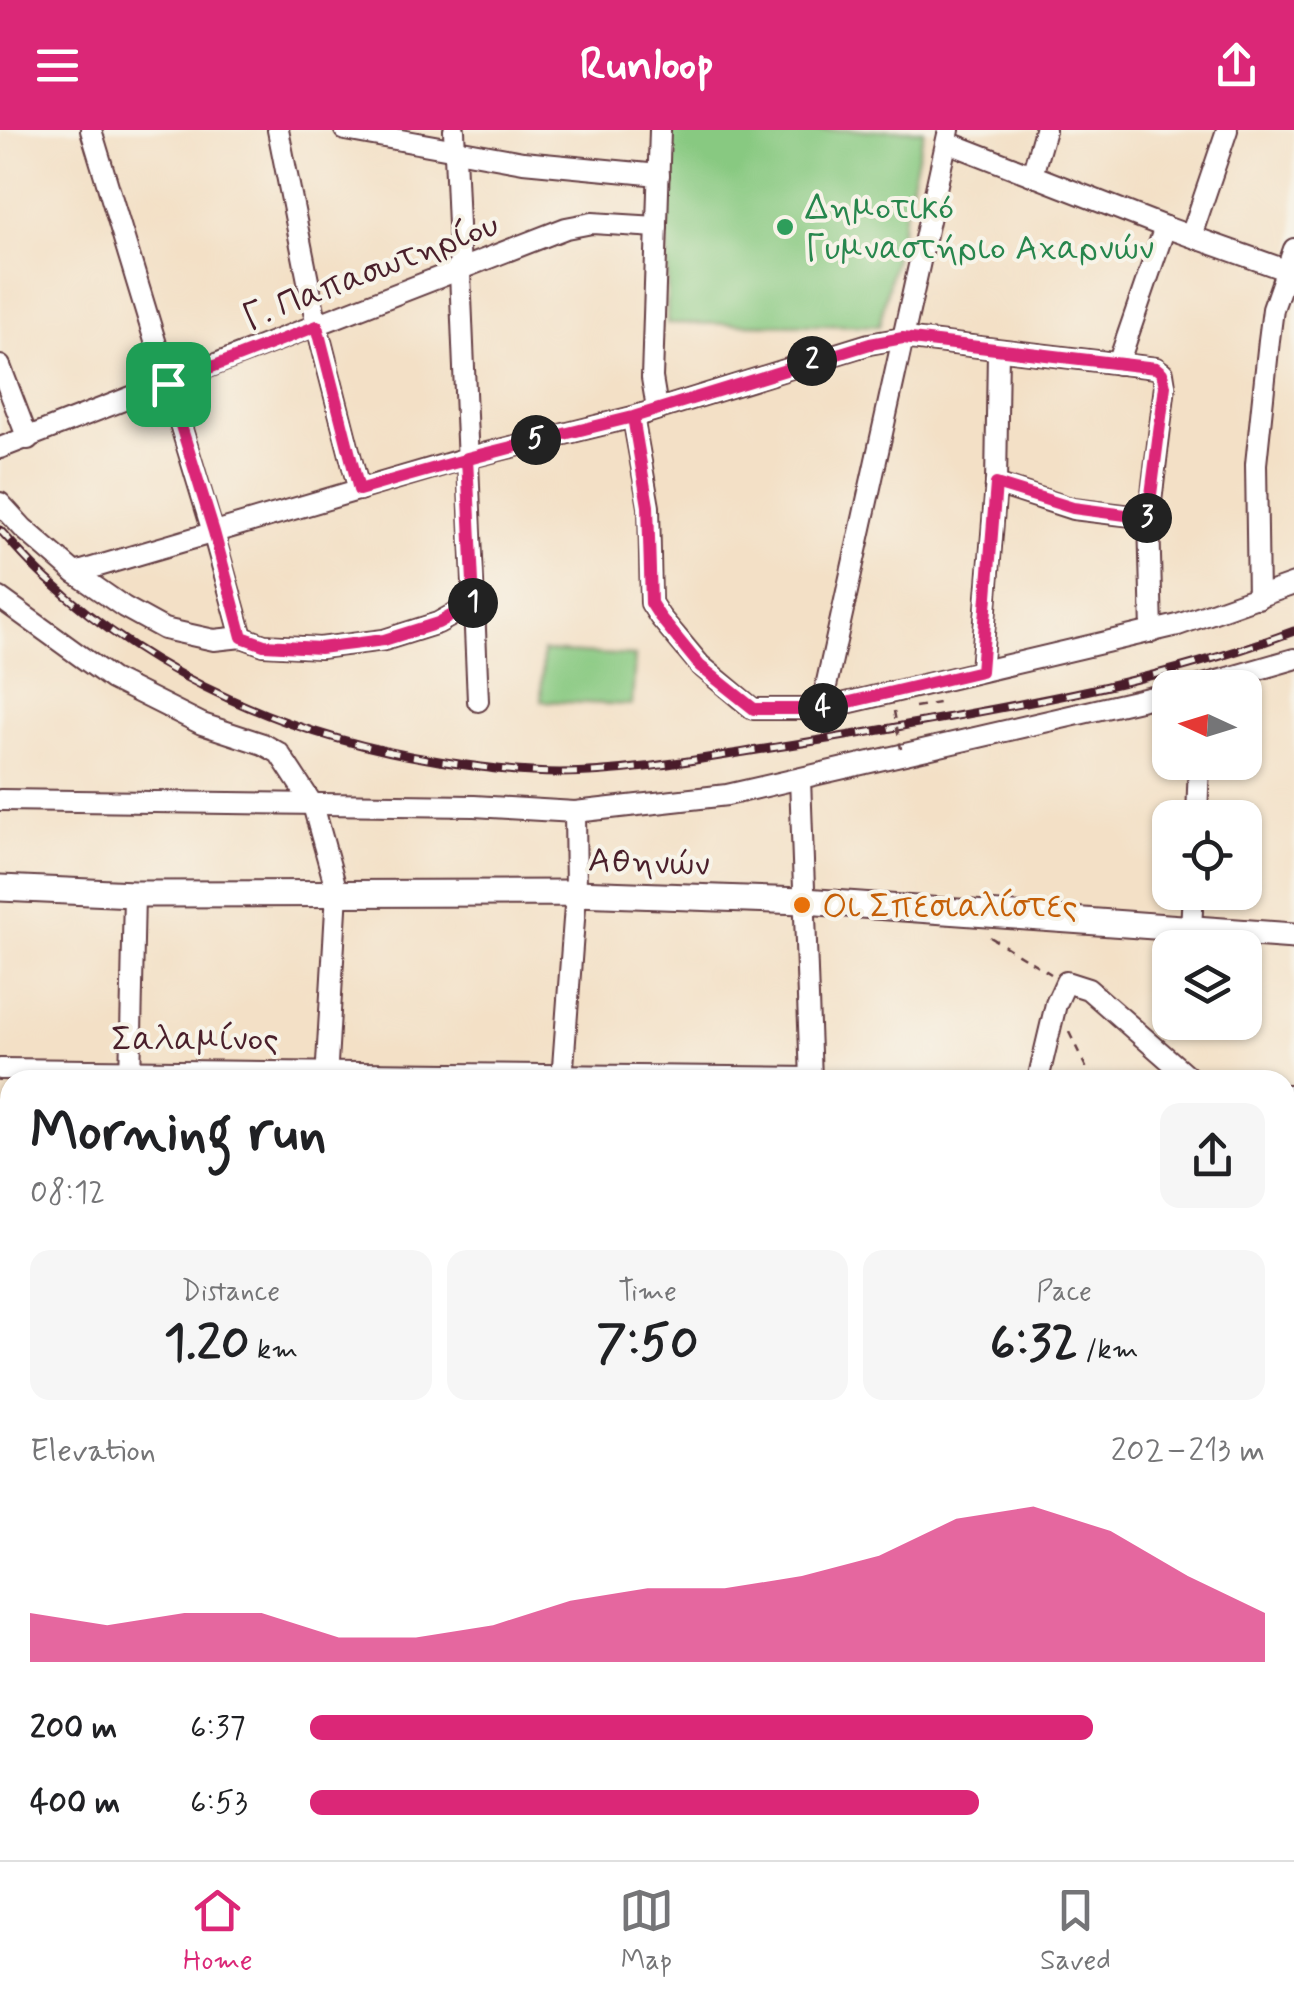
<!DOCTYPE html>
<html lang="en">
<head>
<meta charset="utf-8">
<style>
  body { margin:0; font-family:Mynerve,sans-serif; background:#f6f6f6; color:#202124; height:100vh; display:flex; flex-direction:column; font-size:38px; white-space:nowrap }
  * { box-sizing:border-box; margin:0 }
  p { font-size:32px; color:#757577 }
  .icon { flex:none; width:55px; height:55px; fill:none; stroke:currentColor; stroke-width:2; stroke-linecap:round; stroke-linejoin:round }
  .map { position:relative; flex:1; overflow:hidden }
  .sheet { position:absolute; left:0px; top:940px; width:1295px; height:790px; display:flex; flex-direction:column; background:#fff; border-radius:30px 30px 0 0; box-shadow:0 2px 8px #0004 }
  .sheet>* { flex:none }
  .needle { width:65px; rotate:274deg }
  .buttons { position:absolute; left:1152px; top:540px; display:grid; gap:20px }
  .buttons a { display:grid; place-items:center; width:110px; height:110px; border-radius:20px; background:#fff; box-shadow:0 2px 8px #0004; font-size:50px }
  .pin { position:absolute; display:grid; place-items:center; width:85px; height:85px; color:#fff; margin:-42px; border-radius:20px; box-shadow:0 5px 15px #0006 }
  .km { position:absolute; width:50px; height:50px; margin:-25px; border-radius:50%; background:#222; color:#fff; font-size:28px; line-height:50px; text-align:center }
  .round { display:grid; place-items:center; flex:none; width:105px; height:105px; border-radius:20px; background:#f6f6f6 }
  .overview { display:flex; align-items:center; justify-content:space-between; height:170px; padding:0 30px }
  h1 { font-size:55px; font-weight:700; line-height:75px }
  .figures { display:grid; grid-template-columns:repeat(3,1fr); gap:15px; height:170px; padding:10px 30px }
  .figures div { display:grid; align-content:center; border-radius:20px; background:#f6f6f6; text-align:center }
  .figures b { font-size:50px; font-weight:700 }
  .figures small { font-size:28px; font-weight:400 }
  .figures p { font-size:28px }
  .chart { height:280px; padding:20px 30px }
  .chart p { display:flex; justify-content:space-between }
  .chart svg { width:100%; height:180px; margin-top:10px; fill:#db2777; opacity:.7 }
  ul { padding:0 30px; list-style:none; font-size:32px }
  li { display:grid; grid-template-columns:160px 120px 1fr; align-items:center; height:75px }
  li i { height:25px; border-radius:12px; background:#db2777 }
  header { display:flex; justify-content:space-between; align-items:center; height:130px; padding:0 30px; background:#db2777; color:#fff; font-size:45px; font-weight:700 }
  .menu { display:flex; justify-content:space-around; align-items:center; height:140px; border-top:2px solid #e0e0e0; background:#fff; font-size:28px; color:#757577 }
  .menu a { display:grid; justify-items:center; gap:5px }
  .menu .active { color:#db2777 }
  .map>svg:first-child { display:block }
  .green { fill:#88c981; stroke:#697456; stroke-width:2.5 }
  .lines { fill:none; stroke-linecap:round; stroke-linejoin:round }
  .minor-casing { stroke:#633c42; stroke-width:24 }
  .major-casing { stroke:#633c42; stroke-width:29 }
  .path { stroke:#633c42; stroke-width:2.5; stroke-dasharray:8 8; stroke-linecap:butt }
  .minor { stroke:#fff; stroke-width:20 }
  .major { stroke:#fff; stroke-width:25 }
  .rail-casing { stroke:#4a1f2b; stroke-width:9 }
  .rail { stroke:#f7f3e8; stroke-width:5; stroke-dasharray:15; stroke-linecap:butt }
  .path-bridge { stroke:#633c42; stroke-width:2.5; stroke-dasharray:8 8; stroke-linecap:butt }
  .route-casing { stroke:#fff; stroke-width:20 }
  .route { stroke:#db2777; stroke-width:12 }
  .leisure-dot { fill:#2e9e5b; stroke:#f7f3e8; stroke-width:4 }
  .food-dot { fill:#e8710a; stroke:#f7f3e8; stroke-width:4 }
  .labels { text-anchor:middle; stroke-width:8; stroke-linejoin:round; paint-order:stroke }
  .leisure-label { font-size:35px; fill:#27864d; stroke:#f7f3e8; text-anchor:start }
  .street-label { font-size:35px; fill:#4a1f2b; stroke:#f7f3e8 }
  .food-label { font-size:35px; fill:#c56008; stroke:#f7f3e8; text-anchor:start }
</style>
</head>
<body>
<header><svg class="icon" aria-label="menu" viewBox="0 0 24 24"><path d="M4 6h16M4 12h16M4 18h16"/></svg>Runloop<svg class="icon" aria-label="share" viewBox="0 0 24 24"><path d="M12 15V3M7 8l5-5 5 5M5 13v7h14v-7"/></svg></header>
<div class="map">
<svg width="1294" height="1730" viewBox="0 0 1294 1730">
  <rect width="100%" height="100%" fill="#f7f3e8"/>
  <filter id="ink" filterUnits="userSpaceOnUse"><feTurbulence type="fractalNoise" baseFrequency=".01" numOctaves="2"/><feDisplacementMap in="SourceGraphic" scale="20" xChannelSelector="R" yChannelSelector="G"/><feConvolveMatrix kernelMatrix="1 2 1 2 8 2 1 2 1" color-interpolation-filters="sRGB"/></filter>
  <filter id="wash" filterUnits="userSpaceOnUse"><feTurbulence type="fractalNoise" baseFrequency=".0048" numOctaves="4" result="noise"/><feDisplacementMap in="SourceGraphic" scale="40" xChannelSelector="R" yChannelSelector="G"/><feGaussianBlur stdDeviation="2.25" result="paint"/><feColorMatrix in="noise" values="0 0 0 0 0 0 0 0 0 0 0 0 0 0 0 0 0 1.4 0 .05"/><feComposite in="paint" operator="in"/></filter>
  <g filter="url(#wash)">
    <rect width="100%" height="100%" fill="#f3e0c6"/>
    <g class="green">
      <polygon points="668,0 924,0 879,196 667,193"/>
      <polygon points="543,521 635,526 632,575 541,571"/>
    </g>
  </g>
  <g filter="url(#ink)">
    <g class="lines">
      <g class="minor-casing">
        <g id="minor">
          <polyline points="91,0 213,402 242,507"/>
          <polyline points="278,0 317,196 359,360"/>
          <polyline points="345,0 523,32 659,45"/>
          <polyline points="454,0 478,571"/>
          <polyline points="947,12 1165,97 1294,143"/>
          <polyline points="1032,45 1045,0"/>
          <polyline points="1191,106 1227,0"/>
          <polyline points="1118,234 1165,97"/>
          <polyline points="0,236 28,309"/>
          <polyline points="657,278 652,248 660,0"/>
          <polyline points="633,287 649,377 651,473 660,487 700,535 753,579 821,579 1178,495 1294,454"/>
          <polyline points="0,318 566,98 592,93 657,97"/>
          <polyline points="996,354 1073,379 1149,388"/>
          <polyline points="0,373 23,398 75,443 124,477 164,499 214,510 242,507 264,515 320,518 384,510 438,493 474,473"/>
          <polyline points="75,443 467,328 633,287 869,214 903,208 1156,238 1163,243 1165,256 1149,388 1152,502"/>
          <polyline points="0,468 112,549 202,594 263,614 279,623 313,675 337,762 326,950"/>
          <polyline points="1258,468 1256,334 1269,210 1273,179 1294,119"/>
          <polyline points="981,541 996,354 998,220"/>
          <polyline points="1193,558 1294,529"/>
          <polyline points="821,579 949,0"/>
          <polyline points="800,649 811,950"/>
          <polyline points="0,670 474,676 575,682 727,665 1170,563"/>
          <polyline points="1197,688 1199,632"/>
          <polyline points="1191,798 1193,762"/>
          <polyline points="0,939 811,948"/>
          <polyline points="130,950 134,764"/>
          <polyline points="562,950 576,763 575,682"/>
          <polyline points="1038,950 1056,874 1066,852 1088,859 1192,950"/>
          <polyline points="1285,965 1294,965"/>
          <polyline points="1285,1085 1294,1088"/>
          <polyline points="0,1116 10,1116"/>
          <polyline points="0,1305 10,1304"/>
          <polyline points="1285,1342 1294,1343"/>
          <polyline points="0,1429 10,1494"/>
          <polyline points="1285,1598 1294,1592"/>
          <polyline points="0,1606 10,1604"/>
          <polyline points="1285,1710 1294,1706"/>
          <polyline points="156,1720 158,1730"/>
          <polyline points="482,1720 483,1730"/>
          <polyline points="592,1720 593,1730"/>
          <polyline points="884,1720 886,1730"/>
          <polyline points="65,1730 68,1720"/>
          <polyline points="296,1730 296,1720"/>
          <polyline points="677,1730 724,1720"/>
          <polyline points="1153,1730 1162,1720"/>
          <polyline points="1242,1730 1264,1720"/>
        </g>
      </g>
      <g class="major-casing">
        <polyline id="major" points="0,758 134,764 576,763 804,771 1294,806"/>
      </g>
      <g class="path">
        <polyline points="915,577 939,573 938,571"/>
        <polyline points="990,807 1051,844"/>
        <polyline points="1069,902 1092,950"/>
        <polyline points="1285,1030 1294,1028"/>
      </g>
      <use href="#minor" class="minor"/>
      <use href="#major" class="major"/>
      <g class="rail-casing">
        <path id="rail" d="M0 400C15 416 30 434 47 449 156 549 294 608 439 631 479 637 520 643 560 643 617 643 676 633 733 624 793 614 853 606 912 594 1042 571 1170 548 1294 501"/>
      </g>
      <use href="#rail" class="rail"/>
      <polyline class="path-bridge" points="894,581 901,619"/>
    </g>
  </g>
  <g class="lines" filter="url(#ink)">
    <g class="route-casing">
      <path id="route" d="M168 254 214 402 242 507 264 515 320 518 384 510 438 493 474 473 467 328 633 287 870 214 903 208 1156 238 1162 243 1165 256 1148 388 1073 378 996 354 981 541 820 579H754L700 536 660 487 651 473 648 376 633 287C541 309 450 333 359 360L317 196 168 254"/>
    </g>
    <use href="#route" class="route"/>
  </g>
  <circle class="leisure-dot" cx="785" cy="97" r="10"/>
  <circle class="food-dot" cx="802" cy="775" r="10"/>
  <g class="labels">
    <g class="leisure-label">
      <text x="805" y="89">Δημοτικό<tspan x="805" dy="40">Γυμναστήριο Αχαρνών</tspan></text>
    </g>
    <g class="street-label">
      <text transform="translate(370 140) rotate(-21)" y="12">Γ. Παπασωτηρίου</text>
      <text transform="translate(649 731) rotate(2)" y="12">Αθηνών</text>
      <text x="195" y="920">Σαλαμίνος</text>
    </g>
    <g class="food-label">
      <text x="822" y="787">Οι Σπεσιαλίστες</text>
    </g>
  </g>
</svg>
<div class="buttons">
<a><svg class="needle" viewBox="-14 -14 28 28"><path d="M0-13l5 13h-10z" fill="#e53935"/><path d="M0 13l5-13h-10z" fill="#757577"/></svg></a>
<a><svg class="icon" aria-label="locate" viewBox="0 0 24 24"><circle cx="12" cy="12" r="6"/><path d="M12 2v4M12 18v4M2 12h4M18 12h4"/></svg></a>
<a><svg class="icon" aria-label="layers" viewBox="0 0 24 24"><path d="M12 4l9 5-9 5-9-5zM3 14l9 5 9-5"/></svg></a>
</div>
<div class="pin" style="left:168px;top:254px;background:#1e9e55"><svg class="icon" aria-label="arrive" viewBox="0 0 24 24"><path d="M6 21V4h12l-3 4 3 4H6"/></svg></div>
<b class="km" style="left:473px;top:473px">1</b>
<b class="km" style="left:812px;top:231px">2</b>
<b class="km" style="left:1147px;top:388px">3</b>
<b class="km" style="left:823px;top:578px">4</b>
<b class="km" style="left:536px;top:310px">5</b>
<section class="sheet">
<div class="overview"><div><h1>Morning run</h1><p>08:12</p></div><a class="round"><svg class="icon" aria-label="share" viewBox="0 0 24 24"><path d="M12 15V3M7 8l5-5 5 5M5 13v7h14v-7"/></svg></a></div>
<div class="figures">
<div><p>Distance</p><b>1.20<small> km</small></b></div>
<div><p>Time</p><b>7:50</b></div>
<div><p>Pace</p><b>6:32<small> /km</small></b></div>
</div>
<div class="chart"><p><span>Elevation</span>202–213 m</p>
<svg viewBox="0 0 160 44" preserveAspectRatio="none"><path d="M0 44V32L10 35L20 32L30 32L40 38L50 38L60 35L70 29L80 26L90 26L100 23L110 18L120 9L130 6L140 12L150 23L160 32V44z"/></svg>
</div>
<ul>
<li><b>200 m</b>6:37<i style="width:82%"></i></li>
<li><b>400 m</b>6:53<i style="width:70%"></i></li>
</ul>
</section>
</div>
<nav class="menu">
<a class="active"><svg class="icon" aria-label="home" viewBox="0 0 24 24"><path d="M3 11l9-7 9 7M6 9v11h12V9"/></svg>Home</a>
<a><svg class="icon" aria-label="map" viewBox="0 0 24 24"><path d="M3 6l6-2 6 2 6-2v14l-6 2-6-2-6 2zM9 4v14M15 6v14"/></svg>Map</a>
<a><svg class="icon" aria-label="saved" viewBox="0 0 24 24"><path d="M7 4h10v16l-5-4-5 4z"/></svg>Saved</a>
</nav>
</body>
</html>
